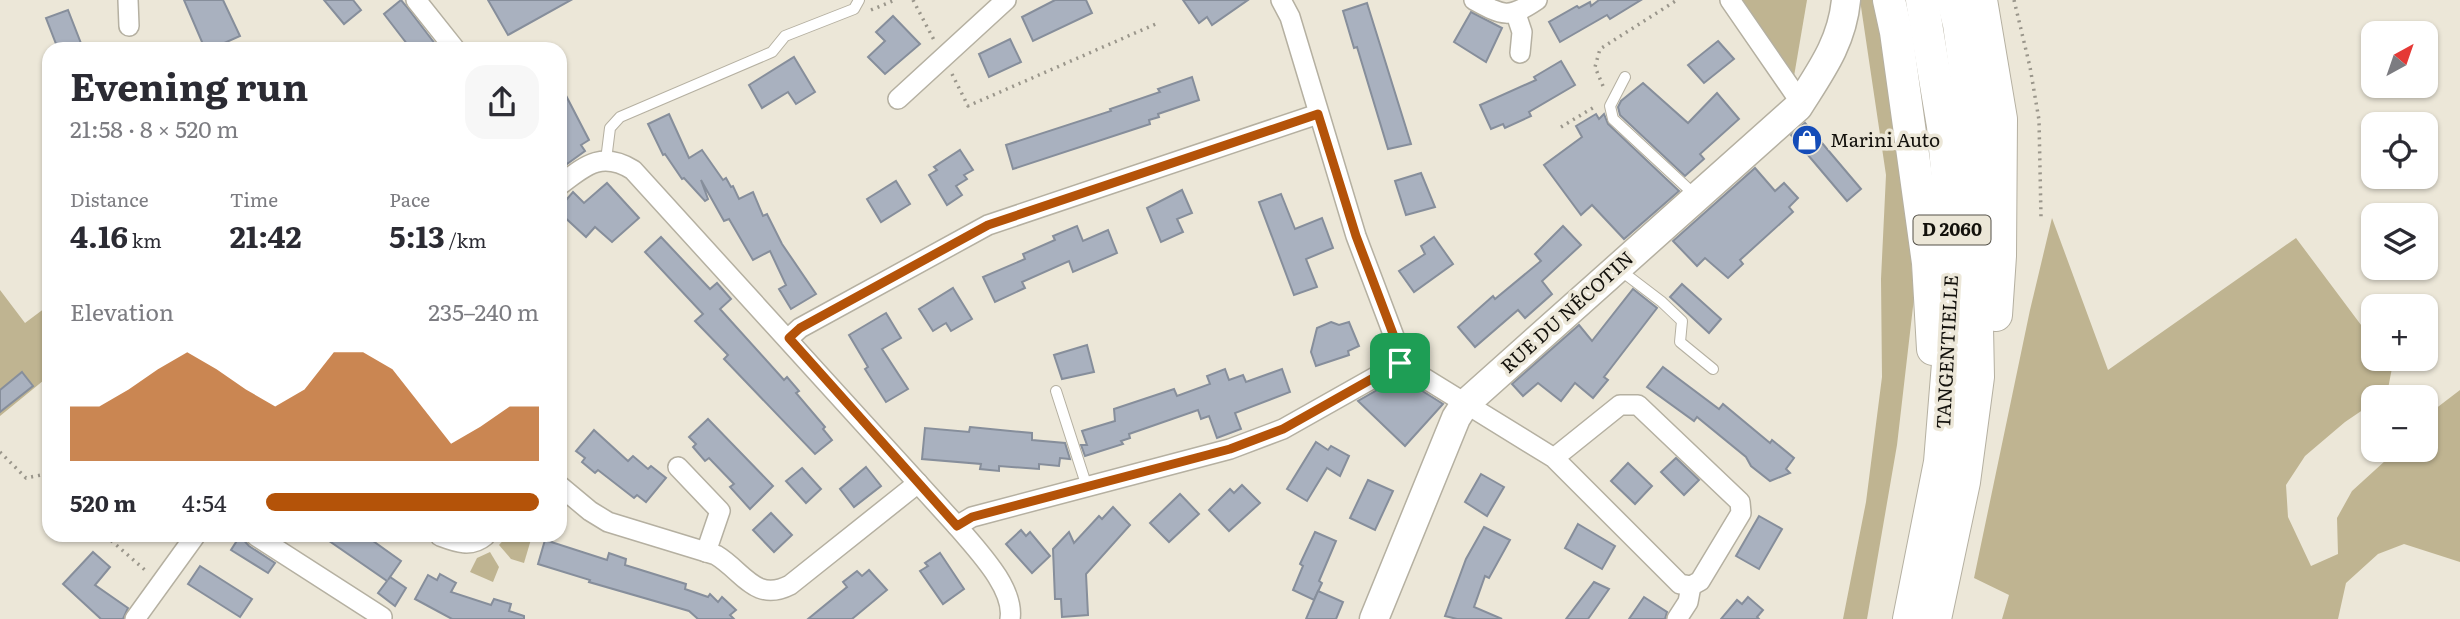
<!DOCTYPE html>
<html lang="en">
<head>
<meta charset="utf-8">
<style>
  body { margin:0; font-family:Literata,serif; background:#f7f7f7; color:#2b2b33; height:100vh; display:flex; flex-direction:column; font-size:26px; white-space:nowrap }
  * { box-sizing:border-box; margin:0 }
  p { font-size:23px; color:#7c7c81 }
  .icon { flex:none; width:38px; height:38px; fill:none; stroke:currentColor; stroke-width:2; stroke-linecap:round; stroke-linejoin:round }
  .map { position:relative; flex:1; overflow:hidden }
  .details { position:absolute; left:42px; top:42px; width:525px; height:500px; display:flex; flex-direction:column; background:#fff; border-radius:21px; box-shadow:0 2px 5px #0004 }
  .details>* { flex:none }
  .needle { width:46px; rotate:40deg }
  .fabs { position:absolute; left:2361px; top:21px; display:grid; gap:14px }
  .fabs a { display:grid; place-items:center; width:77px; height:77px; border-radius:14px; background:#fff; box-shadow:0 2px 5px #0004; font-size:35px }
  .pin { position:absolute; display:grid; place-items:center; width:60px; height:60px; color:#fff; margin:-30px; border-radius:14px; box-shadow:0 4px 10px #0006 }
  .round { display:grid; place-items:center; flex:none; width:74px; height:74px; border-radius:21px; background:#f7f7f7 }
  .overview { display:flex; align-items:center; justify-content:space-between; height:119px; padding:0 28px }
  h1 { font-size:38px; font-weight:700; line-height:52px }
  .metrics { display:grid; grid-template-columns:repeat(3,1fr); gap:10px; height:119px; padding:7px 28px }
  .metrics div { display:grid; align-content:center }
  .metrics b { font-size:30px; font-weight:700 }
  .metrics small { font-size:19px; font-weight:400 }
  .metrics p { font-size:19px }
  .chart { height:196px; padding:14px 28px }
  .chart p { display:flex; justify-content:space-between }
  .chart svg { width:100%; height:126px; margin-top:7px; fill:#b45309; opacity:.7 }
  ul { padding:0 28px; list-style:none; font-size:23px }
  li { display:grid; grid-template-columns:112px 84px 1fr; align-items:center; height:52px }
  li i { height:18px; border-radius:9px; background:#b45309 }
  .map>svg:first-child { display:block }
  .green { fill:#bfb491 }
  .building { fill:#a9b1bf; stroke:#868e9b; stroke-width:2 }
  .lines { fill:none; stroke-linecap:round; stroke-linejoin:round }
  .lane-casing { stroke:#b5b0a1; stroke-width:12 }
  .street-casing { stroke:#b5b0a1; stroke-width:22 }
  .secondary-casing { stroke:#b5b0a1; stroke-width:31 }
  .primary-casing { stroke:#b5b0a1; stroke-width:34 }
  .path { stroke:#9a968b; stroke-width:3.5; stroke-dasharray:2 5; stroke-linecap:butt }
  .lane { stroke:#fff; stroke-width:10 }
  .street { stroke:#fff; stroke-width:19 }
  .secondary { stroke:#fff; stroke-width:28 }
  .primary { stroke:#fff; stroke-width:32 }
  .route-casing { stroke:#fff; stroke-width:14 }
  .route { stroke:#b45309; stroke-width:9 }
  .labels { text-anchor:middle; stroke-width:7; stroke-linejoin:round; paint-order:stroke }
  .shield { fill:#ece7d8; stroke:#545149; stroke-width:2 }
  .shield-label { font-size:18px; font-weight:bold; fill:#13110c }
  .poi-label { font-size:19px; fill:#13110c; stroke:#ece7d8; text-anchor:start }
  .street-label { font-size:19px; fill:#13110c; stroke:#ece7d8 }
</style>
</head>
<body>
<div class="map">
<svg width="2460" height="619" viewBox="0 0 2460 619">
  <rect width="100%" height="100%" fill="#ece7d8"/>
  <g class="green">
    <polygon points="1734,0 1807,0 1792,88"/>
    <polygon points="1860,0 1880,0 1906,195 1914,298 1897,445 1867,619 1843,619 1866,502 1882,377 1881,279 1886,175"/>
    <polygon points="2052,218 2108,370 2296,238 2373,341 2373,359 2386,359 2392,368 2387,394 2382,397 2373,397 2373,403 2345,422 2305,456 2286,485 2288,517 2311,566 2338,554 2337,518 2352,491 2397,450 2426,450 2426,416 2460,390 2460,562 2404,544 2378,554 2346,583 2338,619 2002,619 2009,595 1974,578 2030,310"/>
    <polygon points="0,290 25,323 49,305 49,376 0,416"/>
    <polygon points="507,536 532,536 524,563 511,559 499,545"/>
    <polygon points="490,552 499,567 493,582 470,572 477,558"/>
  </g>
  <g class="building">
    <polygon points="184,0 223,0 240,36 211,49 205,49"/>
    <polygon points="324,0 353,0 361,10 344,24"/>
    <polygon points="401,0 406,6 439,49 411,49 384,14"/>
    <polygon points="488,0 571,0 508,35"/>
    <polygon points="1055,0 1086,0 1092,13 1033,41 1022,17"/>
    <polygon points="1183,0 1248,0 1212,25 1207,17 1199,23"/>
    <polygon points="1599,0 1641,0 1610,19 1607,15 1560,42 1549,22 1577,6 1579,8 1590,2 1591,6"/>
    <polygon points="1367,3 1411,144 1388,149 1357,47 1354,48 1343,11"/>
    <polygon points="68,10 82,46 74,49 58,49 46,18"/>
    <polygon points="1471,12 1502,28 1486,62 1454,42"/>
    <polygon points="893,16 920,44 885,74 868,57 885,41 876,32"/>
    <polygon points="1010,39 1021,62 989,77 979,54"/>
    <polygon points="1718,41 1734,59 1704,83 1688,65"/>
    <polygon points="794,57 815,92 796,104 788,92 762,108 749,85"/>
    <polygon points="1561,61 1575,85 1529,112 1531,116 1505,128 1503,124 1491,129 1480,105 1536,80 1534,77"/>
    <polygon points="1192,77 1199,100 1158,114 1159,117 1149,120 1150,124 1013,169 1006,145 1111,111 1110,109 1160,92 1158,89"/>
    <polygon points="1643,83 1688,123 1717,93 1739,119 1700,154 1704,159 1685,176 1620,115 1618,107 1621,101"/>
    <polygon points="560,84 589,140 581,145 585,151 567,164 560,150"/>
    <polygon points="669,114 689,158 702,150 723,180 726,178 731,187 733,186 739,199 753,192 763,216 767,214 782,244 816,294 791,309 779,289 786,285 770,251 753,260 729,219 724,221 701,180 708,199 705,201 684,178 682,179 665,154 663,155 648,124"/>
    <polygon points="1596,114 1599,119 1604,114 1608,124 1679,191 1624,239 1592,205 1581,215 1544,165 1582,137 1576,126"/>
    <polygon points="1805,123 1861,189 1847,201 1791,135"/>
    <polygon points="960,150 973,170 964,175 967,179 956,186 962,195 947,205 929,175 937,170 934,167"/>
    <polygon points="1755,168 1775,191 1784,183 1798,198 1789,207 1793,212 1740,260 1743,264 1728,278 1705,258 1697,266 1673,241"/>
    <polygon points="1421,173 1435,207 1406,215 1395,181"/>
    <polygon points="896,181 910,204 881,222 867,199"/>
    <polygon points="607,183 639,218 612,242 595,227 586,237 560,213 560,207 573,192 584,203"/>
    <polygon points="1182,190 1192,213 1177,219 1183,232 1161,242 1147,208"/>
    <polygon points="1281,194 1295,229 1322,218 1333,248 1306,259 1317,287 1294,295 1259,202"/>
    <polygon points="1077,226 1083,241 1108,230 1117,253 1073,272 1069,261 1022,282 1025,288 995,302 983,277 1025,259 1023,254 1055,240 1053,236"/>
    <polygon points="1563,226 1581,245 1542,281 1552,294 1525,318 1518,310 1475,347 1458,327 1493,296 1495,299 1541,261 1535,254"/>
    <polygon points="661,237 710,289 717,283 731,299 720,309 784,380 787,377 799,391 796,393 825,427 823,429 832,440 815,454 724,359 728,355 695,321 703,314 645,252"/>
    <polygon points="1434,237 1453,264 1414,292 1399,271 1425,254 1421,246"/>
    <polygon points="1682,284 1721,319 1709,333 1670,297"/>
    <polygon points="953,288 972,319 951,331 946,323 933,331 919,309"/>
    <polygon points="1633,289 1657,308 1604,377 1608,380 1593,398 1575,383 1561,401 1538,383 1523,396 1512,384 1579,325 1592,341"/>
    <polygon points="886,313 901,338 882,349 908,389 886,402 865,369 868,367 849,335"/>
    <polygon points="1331,322 1339,325 1349,322 1359,346 1348,351 1349,355 1316,366 1311,352 1317,328"/>
    <polygon points="1087,345 1094,372 1062,379 1054,355"/>
    <polygon points="1663,367 1719,409 1723,404 1770,443 1772,440 1794,458 1786,469 1790,473 1770,481 1751,466 1746,457 1697,417 1694,421 1647,387"/>
    <polygon points="1225,369 1229,380 1243,375 1246,382 1282,369 1290,392 1235,413 1241,429 1217,438 1209,416 1201,419 1198,410 1129,434 1130,438 1121,441 1123,444 1085,456 1081,445 1087,445 1082,431 1115,421 1114,409 1174,389 1177,396 1210,384 1207,376"/>
    <polygon points="22,372 33,386 0,412 0,390"/>
    <polygon points="1400,377 1443,404 1405,446 1358,401"/>
    <polygon points="708,419 773,486 750,509 730,487 734,484 709,458 705,461 693,447 696,444 689,437"/>
    <polygon points="970,427 1032,433 1032,440 1065,443 1070,459 1060,458 1059,466 1039,464 1039,469 999,466 999,471 980,469 981,464 922,459 925,428 969,432"/>
    <polygon points="594,430 628,461 633,456 648,469 651,466 666,478 646,502 637,495 634,498 598,470 595,473 582,462 585,458 576,451"/>
    <polygon points="1316,442 1328,450 1331,446 1349,456 1340,476 1327,468 1307,501 1287,489"/>
    <polygon points="1676,458 1699,480 1684,495 1661,472"/>
    <polygon points="1628,463 1652,486 1635,504 1611,481"/>
    <polygon points="866,467 881,486 854,507 840,489"/>
    <polygon points="802,468 821,489 806,503 786,481"/>
    <polygon points="1481,474 1504,487 1487,516 1465,502"/>
    <polygon points="1368,480 1393,491 1375,530 1350,518"/>
    <polygon points="1242,485 1260,503 1229,531 1209,510 1230,489 1234,493"/>
    <polygon points="1180,494 1199,514 1169,542 1150,523"/>
    <polygon points="1113,507 1130,525 1086,574 1088,615 1062,617 1061,599 1055,599 1053,549 1069,532 1074,543 1099,516 1102,519"/>
    <polygon points="771,513 792,535 774,552 753,530"/>
    <polygon points="1759,516 1782,529 1759,569 1736,556"/>
    <polygon points="1578,524 1615,546 1602,569 1565,548"/>
    <polygon points="1484,527 1510,540 1489,578 1485,576 1474,607 1502,619 1457,619 1445,616 1466,559"/>
    <polygon points="1021,530 1026,536 1030,532 1050,556 1032,573 1006,544"/>
    <polygon points="1315,532 1336,541 1319,581 1322,583 1314,600 1293,590 1303,566 1300,564"/>
    <polygon points="240,536 249,546 275,563 268,573 231,550"/>
    <polygon points="322,536 366,536 401,561 388,580 390,577 406,588 395,606 378,593 387,581"/>
    <polygon points="545,540 607,560 609,553 626,559 625,565 686,584 685,589 708,597 710,594 718,602 722,597 736,610 730,615 734,619 698,619 689,611 589,582 590,580 538,564"/>
    <polygon points="93,552 110,567 95,585 128,608 123,619 101,619 63,584"/>
    <polygon points="940,553 964,589 943,604 920,571 928,566 925,563"/>
    <polygon points="200,566 252,599 240,617 188,584"/>
    <polygon points="869,570 887,590 852,619 808,619 847,587 843,582 857,571 862,576"/>
    <polygon points="440,574 456,583 451,592 491,605 494,599 511,604 509,611 524,616 524,619 452,619 415,599 428,575 437,580"/>
    <polygon points="1594,582 1609,589 1588,619 1566,619"/>
    <polygon points="1318,591 1343,602 1336,619 1306,619"/>
    <polygon points="1644,597 1667,612 1665,619 1629,619"/>
    <polygon points="1748,597 1763,610 1757,617 1759,619 1721,619 1737,600 1742,604"/>
  </g>
  <g class="lines">
    <g class="lane-casing">
      <g id="lane">
        <polyline points="1625,77 1610,106 1613,119 1696,196"/>
        <polyline points="606,160 610,128 620,117 772,52 785,36 854,9 859,0"/>
        <polyline points="1620,270 1662,302 1682,321 1680,342 1713,369"/>
        <polyline points="1056,391 1087,487"/>
      </g>
    </g>
    <g class="street-casing">
      <g id="street">
        <polyline points="128,0 129,26"/>
        <polyline points="416,0 455,49"/>
        <polyline points="1281,0 1290,17 1356,236 1398,347 1400,363 1554,458 1680,584 1691,586 1700,581 1741,513 1740,502 1638,405 1620,405 1554,458"/>
        <path d="M1474 0C1503 16 1509 19 1537 0"/>
        <polyline points="1730,0 1801,103"/>
        <polyline points="1516,14 1522,32 1520,53"/>
        <polyline points="898,99 1006,0"/>
        <path d="M560 185C586 165 602 151 633 170L957 526C977 550 1015 588 1010 619"/>
        <polyline points="789,338 800,328 988,225 1318,114"/>
        <polyline points="678,467 720,511 706,552"/>
        <path d="M560 486 590 511 608 522 716 555C743 571 755 603 790 585L918 483"/>
        <polyline points="957,526 972,517 1230,449 1283,429 1400,363"/>
        <polyline points="256,536 382,617"/>
        <path d="M440 536C456 542 471 548 485 536"/>
        <polyline points="135,619 195,536"/>
        <polyline points="1677,619 1688,602 1691,586"/>
      </g>
    </g>
    <g class="secondary-casing">
      <path id="secondary" d="M1374 619 1456 418 1465 404 1798 107C1820 72 1842 43 1846 0"/>
    </g>
    <g class="primary-casing">
      <g id="primary">
        <polyline points="1889,0 1896,32 1928,263 1933,349"/>
        <polyline points="1981,0 2001,119 2000,256 1996,315"/>
        <polyline points="1909,619 1940,462 1953,302 1951,214 1943,126 1922,0"/>
        <polyline points="1935,619 1964,482 1978,377 1973,126 1959,24 1953,0"/>
      </g>
    </g>
    <g class="path">
      <polyline points="913,0 934,40"/>
      <polyline points="2014,0 2030,67 2039,120 2041,217"/>
      <polyline points="871,10 895,0"/>
      <polyline points="952,74 968,106 1158,23"/>
      <polyline points="1603,86 1595,67 1600,49 1677,0"/>
      <polyline points="1561,127 1596,106"/>
      <polyline points="0,452 26,478 41,475 49,483"/>
      <polyline points="106,536 145,570"/>
    </g>
    <use href="#lane" class="lane"/>
    <use href="#street" class="street"/>
    <use href="#secondary" class="secondary"/>
    <use href="#primary" class="primary"/>
  </g>
  <g class="lines">
    <g class="route-casing">
      <polygon id="route" points="1318,114 1356,236 1398,347 1400,363 1283,429 1230,449 972,517 957,526 789,338 800,328 988,225"/>
    </g>
    <use href="#route" class="route"/>
  </g>
  <defs>
    <g id="shop-disc" transform="scale(1.575)"><circle r="9.5" fill="#144cb8" stroke="#ece7d8"/><path d="M-5-2.5h2.3a2.7 3.5 0 0 1 5.4 0H5L5.5 6h-11ZM-1.5-2.5h3a1.5 2.3 0 0 0-3 0Z" fill="#fff"/></g>
  </defs>
  <g fill-rule="evenodd">
    <use href="#shop-disc" x="1807" y="140"/>
  </g>
  <g class="labels">
    <rect class="shield" x="1913.5" y="215.5" width="77" height="29" rx="5"/>
    <g class="shield-label">
      <text x="1952" y="236">D 2060</text>
    </g>
    <g class="poi-label">
      <text x="1830" y="147">Marini Auto</text>
    </g>
    <g class="street-label">
      <text transform="translate(1567 312) rotate(-42)" y="7">RUE DU NÉCOTIN</text>
      <text transform="translate(1947 352) rotate(-87)" y="7">TANGENTIELLE</text>
    </g>
  </g>
</svg>
<div class="fabs">
<a><svg class="needle" viewBox="-14 -14 28 28"><path d="M0-13l5 13h-10z" fill="#e53935"/><path d="M0 13l5-13h-10z" fill="#7c7c81"/></svg></a>
<a><svg class="icon" aria-label="locate" viewBox="0 0 24 24"><circle cx="12" cy="12" r="6"/><path d="M12 2v4M12 18v4M2 12h4M18 12h4"/></svg></a>
<a><svg class="icon" aria-label="layers" viewBox="0 0 24 24"><path d="M12 4l9 5-9 5-9-5zM3 14l9 5 9-5"/></svg></a>
<a>+</a>
<a>−</a>
</div>
<div class="pin" style="left:1400px;top:363px;background:#1e9e55"><svg class="icon" aria-label="arrive" viewBox="0 0 24 24"><path d="M6 21V4h12l-3 4 3 4H6"/></svg></div>
<section class="details">
<div class="overview"><div><h1>Evening run</h1><p>21:58 · 8 × 520 m</p></div><a class="round"><svg class="icon" aria-label="share" viewBox="0 0 24 24"><path d="M12 15V3M7 8l5-5 5 5M5 13v7h14v-7"/></svg></a></div>
<div class="metrics">
<div><p>Distance</p><b>4.16<small> km</small></b></div>
<div><p>Time</p><b>21:42</b></div>
<div><p>Pace</p><b>5:13<small> /km</small></b></div>
</div>
<div class="chart"><p><span>Elevation</span>235–240 m</p>
<svg viewBox="0 0 160 44" preserveAspectRatio="none"><path d="M0 44V25L10 25L20 19L30 12L40 6L50 12L60 19L70 25L80 19L90 6L100 6L110 12L120 25L130 38L140 32L150 25L160 25V44z"/></svg>
</div>
<ul>
<li><b>520 m</b>4:54<i style="width:100%"></i></li>
</ul>
</section>
</div>
</body>
</html>
